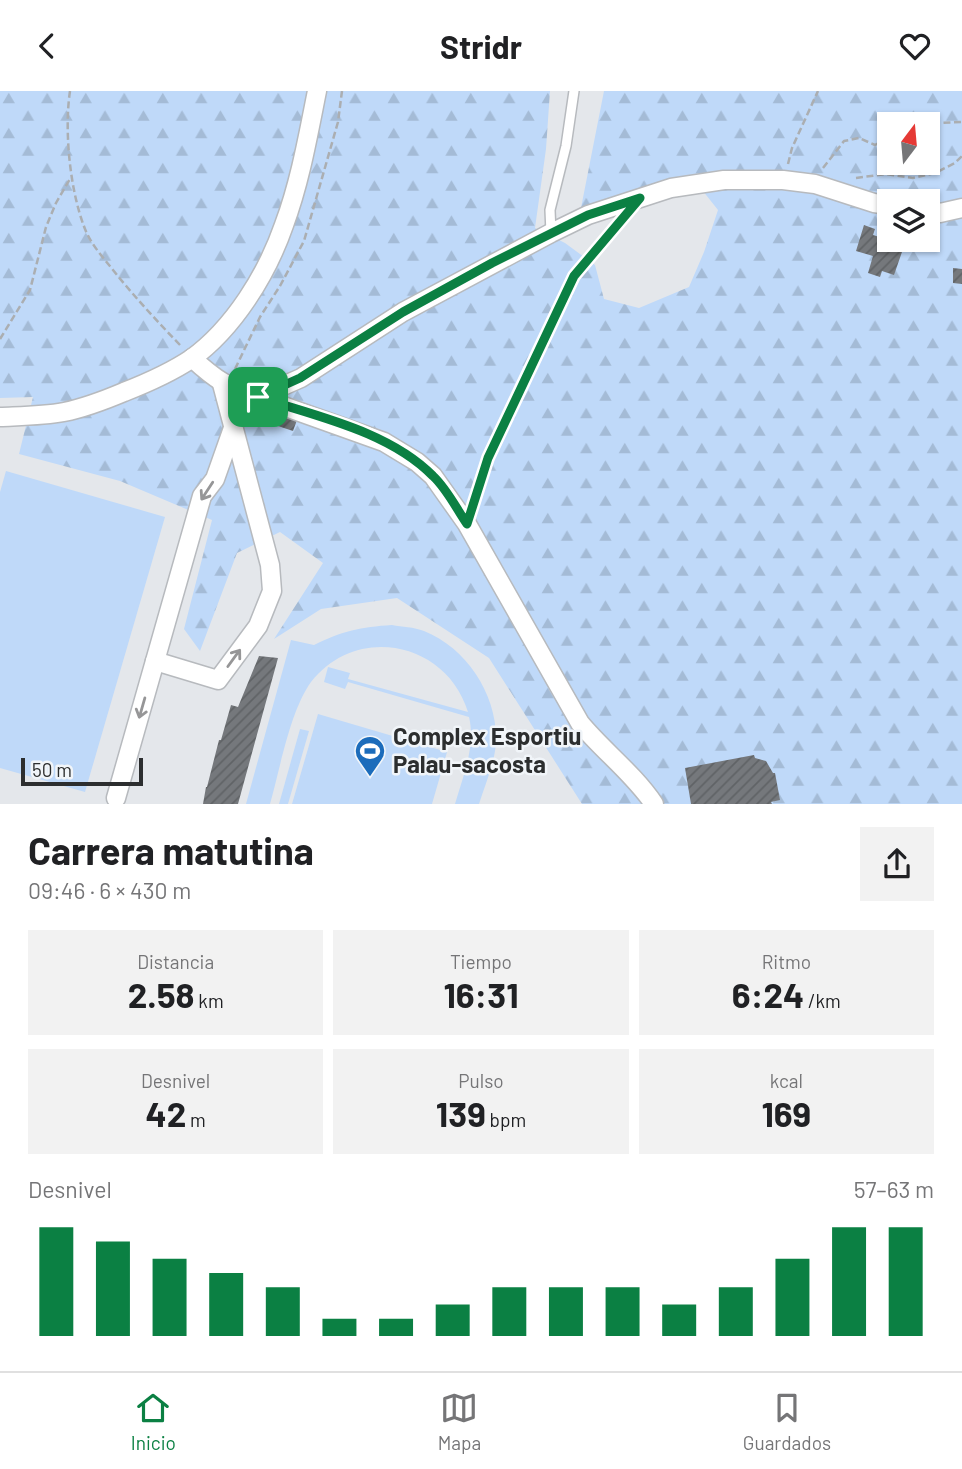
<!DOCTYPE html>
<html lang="es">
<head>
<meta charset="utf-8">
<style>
  body { margin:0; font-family:Barlow,sans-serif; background:#f2f2f2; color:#202124; height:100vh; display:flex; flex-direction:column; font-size:26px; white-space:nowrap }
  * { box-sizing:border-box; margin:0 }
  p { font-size:23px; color:#757577 }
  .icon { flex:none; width:38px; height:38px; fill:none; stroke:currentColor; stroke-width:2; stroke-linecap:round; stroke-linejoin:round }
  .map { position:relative; height:713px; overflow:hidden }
  .panel { display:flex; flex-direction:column; background:#fff; flex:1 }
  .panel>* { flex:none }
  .needle { width:46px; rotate:16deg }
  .tools { position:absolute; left:877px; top:21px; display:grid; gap:14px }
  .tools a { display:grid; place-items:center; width:63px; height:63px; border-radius:0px; background:#fff; box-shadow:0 2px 5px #0004; font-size:35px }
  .scale { position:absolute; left:21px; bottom:18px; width:122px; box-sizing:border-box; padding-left:7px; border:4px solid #2c2e2f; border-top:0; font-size:19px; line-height:24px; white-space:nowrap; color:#2c2e2f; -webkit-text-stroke:5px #f1f5f9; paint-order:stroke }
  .pin { position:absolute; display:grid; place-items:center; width:60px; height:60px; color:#fff; margin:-30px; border-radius:14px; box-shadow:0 4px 10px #0006 }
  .round { display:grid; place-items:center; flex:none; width:74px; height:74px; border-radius:0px; background:#f2f2f2 }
  .overview { display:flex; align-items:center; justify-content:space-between; height:119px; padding:0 28px }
  h1 { font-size:38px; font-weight:700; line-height:52px }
  .figures { display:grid; grid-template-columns:repeat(3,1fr); gap:10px; height:119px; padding:7px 28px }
  .figures div { display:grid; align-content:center; border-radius:0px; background:#f2f2f2; text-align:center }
  .figures b { font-size:35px; font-weight:700 }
  .figures small { font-size:19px; font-weight:400 }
  .figures p { font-size:19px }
  .chart { height:196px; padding:14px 28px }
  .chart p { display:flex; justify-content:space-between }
  .chart svg { width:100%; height:126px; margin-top:7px; stroke:#0b8043; stroke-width:6 }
  header { display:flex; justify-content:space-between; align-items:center; height:91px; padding:0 28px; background:#fff; font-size:32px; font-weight:700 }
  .menu { display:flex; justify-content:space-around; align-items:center; height:98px; border-top:2px solid #e0e0e0; background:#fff; font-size:19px; color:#757577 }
  .menu a { display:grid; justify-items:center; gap:4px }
  .menu .on { color:#0b8043 }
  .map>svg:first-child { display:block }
  .forest { fill:url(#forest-firs); fill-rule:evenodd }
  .pitch { fill:#bfd9f9 }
  .building { fill:url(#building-hatch) }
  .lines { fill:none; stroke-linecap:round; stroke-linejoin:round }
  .lane-casing { stroke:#b7babe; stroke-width:12 }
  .street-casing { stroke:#b7babe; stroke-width:21 }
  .path { stroke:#abaeb1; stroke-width:2.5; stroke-dasharray:7 3.5; stroke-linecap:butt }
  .lane { stroke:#fff; stroke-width:9 }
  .street { stroke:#fff; stroke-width:18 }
  .oneway { stroke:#969697 }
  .route-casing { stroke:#fff; stroke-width:14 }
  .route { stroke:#0b8043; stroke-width:9 }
  .labels { text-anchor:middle; stroke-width:5; stroke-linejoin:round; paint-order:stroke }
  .poi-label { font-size:24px; font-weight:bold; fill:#2c2e2f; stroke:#f1f5f9; text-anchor:start }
</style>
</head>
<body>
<header><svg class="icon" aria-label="back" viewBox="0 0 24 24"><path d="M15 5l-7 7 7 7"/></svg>Stridr<svg class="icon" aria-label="heart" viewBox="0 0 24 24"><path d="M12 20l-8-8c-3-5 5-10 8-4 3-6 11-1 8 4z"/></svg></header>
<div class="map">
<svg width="962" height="713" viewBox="0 0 962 713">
  <defs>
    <pattern id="forest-firs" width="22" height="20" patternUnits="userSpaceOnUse" patternTransform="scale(1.75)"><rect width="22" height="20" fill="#bfd9f9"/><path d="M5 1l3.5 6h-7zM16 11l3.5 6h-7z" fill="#a4bbd6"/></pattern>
    <pattern id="building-hatch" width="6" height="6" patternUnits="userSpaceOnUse" patternTransform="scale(1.75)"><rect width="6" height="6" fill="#75787c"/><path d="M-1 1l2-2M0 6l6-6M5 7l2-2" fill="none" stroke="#606366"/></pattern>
  </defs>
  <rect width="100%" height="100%" fill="#e4e7eb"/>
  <path class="forest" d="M0 0H550L546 58 535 137 565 152 595 174 604 208 639 217 689 196 704 161 718 119 695 90 580 122 604 0H962V713H582L489 567 397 507 321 518 274 548 323 472 280 441 237 462 200 560 184 538 212 429 120 390 19 363 33 306 0 307ZM889 33H928V72H889ZM889 110H928V149H889Z"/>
  <g class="pitch">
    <polygon points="6,380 165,426 85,701 0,677 0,401"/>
    <path d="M392 534C402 536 414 536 424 540 467 557 498 605 496 651 495 671 485 694 479 713H455C463 685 476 655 469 626L348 591 345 598 324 591 328 576 350 582 348 588 468 621C447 551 357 532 311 591 290 620 280 678 270 713H246L291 549 314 554C342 540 361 536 392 534Z"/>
    <polygon points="318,623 447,661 432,713 292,713"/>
    <polygon points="300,638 309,640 288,713 279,713"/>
  </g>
  <g class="building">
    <polygon points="864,134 875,138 873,144 889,149 888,152 896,154 894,159 902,161 894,184 882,180 880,186 868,182 873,165 856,160"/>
    <polygon points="953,177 962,178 962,193 953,192"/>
    <polygon points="275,322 297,329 293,340 272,333"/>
    <polygon points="259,565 278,567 238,713 203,713 206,696 207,696 219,649 221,649 231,614 238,616"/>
    <polygon points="754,664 755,667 766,670 773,682 775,682 780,709 771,711 772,713 691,713 685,677"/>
  </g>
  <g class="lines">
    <g class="lane-casing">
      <polyline id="lane" points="551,142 550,119 566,55 574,0"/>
    </g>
    <g class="street-casing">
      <g id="street">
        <polyline points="928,120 940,122 962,117"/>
        <path d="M192 267C217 290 226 295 258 306L301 287 403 221 551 142 588 124 671 97 724 89H783L815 93 874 112 889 114"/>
        <path d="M258 306 384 351 417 371 433 385 467 433 580 632C603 660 633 682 654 713"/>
        <path d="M0 326C21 325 43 325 64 321 84 317 105 309 124 301 147 292 170 282 191 268 234 237 267 183 284 134 300 91 308 45 317 0"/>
        <polyline points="155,570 218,589 258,535 272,500 270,474 222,293"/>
        <polyline points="116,707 202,405 215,388 233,337"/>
      </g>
    </g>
    <g class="path">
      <path d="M70 0C64 40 70 100 85 138 90 151 100 163 109 174 131 202 155 228 180 254"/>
      <polyline points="912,33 962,31"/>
      <polyline points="788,73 792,57 818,0"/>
      <polyline points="823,77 844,50 859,47 875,54 889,46"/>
      <polyline points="856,87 886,83 913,87 935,82 955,72 962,65"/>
      <polyline points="0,248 30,199 46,136 56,112 71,86"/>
      <polyline points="235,278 260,226 280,195 304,150 338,31 342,0"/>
      <polyline points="473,413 487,367 574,185 620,133"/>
    </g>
    <use href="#lane" class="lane"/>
    <use href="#street" class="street"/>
  </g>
  <defs><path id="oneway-shaft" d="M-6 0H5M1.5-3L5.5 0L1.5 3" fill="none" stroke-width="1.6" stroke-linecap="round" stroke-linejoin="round" transform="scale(1.75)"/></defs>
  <g class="oneway">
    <use href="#oneway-shaft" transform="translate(207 400) rotate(123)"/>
    <use href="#oneway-shaft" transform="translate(234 567) rotate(-54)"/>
    <use href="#oneway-shaft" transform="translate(142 617) rotate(106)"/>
  </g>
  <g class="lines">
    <g class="route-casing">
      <path id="route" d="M640 107 574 185 488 367 467 433C456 417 447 398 433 385 389 340 315 325 258 306L300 287 403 221 492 172 588 124Z"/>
    </g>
    <use href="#route" class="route"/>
  </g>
  <defs>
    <g id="stadium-pin" transform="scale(1.575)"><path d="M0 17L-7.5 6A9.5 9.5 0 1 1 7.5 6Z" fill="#1c6cbb" stroke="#f1f5f9"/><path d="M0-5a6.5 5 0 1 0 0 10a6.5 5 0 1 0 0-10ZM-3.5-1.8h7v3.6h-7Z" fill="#fff"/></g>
  </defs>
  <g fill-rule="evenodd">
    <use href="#stadium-pin" x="370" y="660"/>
  </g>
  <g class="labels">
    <g class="poi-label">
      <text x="393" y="654">Complex Esportiu<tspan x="393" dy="28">Palau-sacosta</tspan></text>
    </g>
  </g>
</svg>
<div class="tools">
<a><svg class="needle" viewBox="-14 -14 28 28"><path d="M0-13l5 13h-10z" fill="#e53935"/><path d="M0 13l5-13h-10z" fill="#757577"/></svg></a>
<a><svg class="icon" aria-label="layers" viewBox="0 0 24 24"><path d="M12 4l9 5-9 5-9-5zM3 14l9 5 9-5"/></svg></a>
</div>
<div class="scale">50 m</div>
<div class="pin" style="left:258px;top:306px;background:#1e9e55"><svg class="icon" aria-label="arrive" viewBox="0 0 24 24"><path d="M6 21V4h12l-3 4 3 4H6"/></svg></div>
</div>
<section class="panel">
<div class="overview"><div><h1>Carrera matutina</h1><p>09:46 · 6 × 430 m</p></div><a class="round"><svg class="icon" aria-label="share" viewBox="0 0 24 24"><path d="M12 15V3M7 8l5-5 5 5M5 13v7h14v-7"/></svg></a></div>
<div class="figures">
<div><p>Distancia</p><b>2.58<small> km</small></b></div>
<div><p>Tiempo</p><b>16:31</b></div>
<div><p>Ritmo</p><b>6:24<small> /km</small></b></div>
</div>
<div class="figures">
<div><p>Desnivel</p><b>42<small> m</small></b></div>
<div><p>Pulso</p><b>139<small> bpm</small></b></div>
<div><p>kcal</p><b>169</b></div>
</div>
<div class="chart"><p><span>Desnivel</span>57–63 m</p>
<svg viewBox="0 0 160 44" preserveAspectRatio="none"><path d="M5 44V6M15 44V11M25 44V17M35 44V22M45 44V27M55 44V38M65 44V38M75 44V33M85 44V27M95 44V27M105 44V27M115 44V33M125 44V27M135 44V17M145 44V6M155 44V6"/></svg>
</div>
</section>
<nav class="menu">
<a class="on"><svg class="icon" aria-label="home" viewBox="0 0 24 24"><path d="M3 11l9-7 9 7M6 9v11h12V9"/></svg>Inicio</a>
<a><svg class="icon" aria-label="map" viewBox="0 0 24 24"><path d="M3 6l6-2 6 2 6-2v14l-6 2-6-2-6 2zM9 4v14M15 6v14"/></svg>Mapa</a>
<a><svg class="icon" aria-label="saved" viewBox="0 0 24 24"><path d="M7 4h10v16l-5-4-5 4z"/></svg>Guardados</a>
</nav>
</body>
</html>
